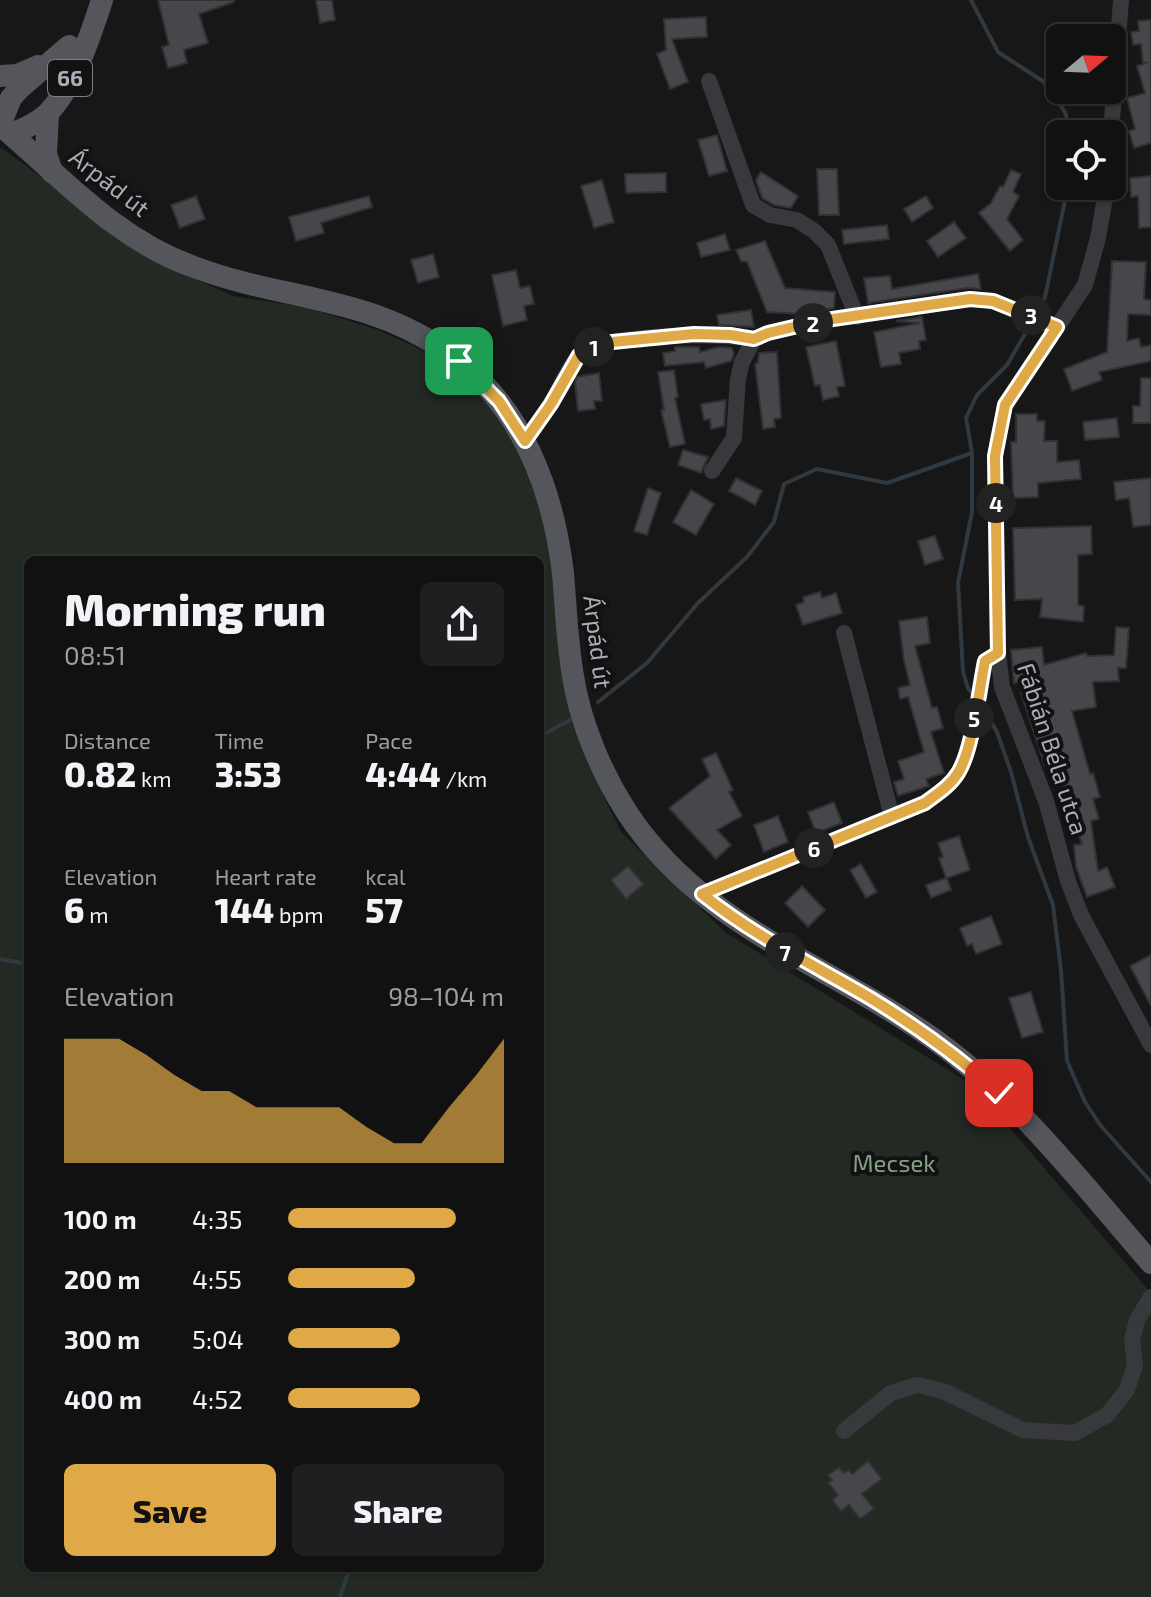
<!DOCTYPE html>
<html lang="en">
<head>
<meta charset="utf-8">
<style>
  body { margin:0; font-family:"Exo 2",sans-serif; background:#1e1f20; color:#f1f3f6; height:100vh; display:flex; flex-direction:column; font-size:30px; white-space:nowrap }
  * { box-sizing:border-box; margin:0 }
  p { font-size:26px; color:#9c9d9f }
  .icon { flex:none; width:44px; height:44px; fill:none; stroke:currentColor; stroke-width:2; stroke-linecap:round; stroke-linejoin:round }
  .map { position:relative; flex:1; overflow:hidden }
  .details { position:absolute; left:24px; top:556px; width:520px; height:1016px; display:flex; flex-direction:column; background:#111112; border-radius:12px; box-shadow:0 2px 6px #0004,0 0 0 2px #303132 }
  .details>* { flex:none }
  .needle { width:52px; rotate:71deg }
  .controls { position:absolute; left:1046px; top:24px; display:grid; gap:16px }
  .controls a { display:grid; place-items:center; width:80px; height:80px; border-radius:12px; background:#111112; box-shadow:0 2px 6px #0004,0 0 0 2px #303132; font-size:40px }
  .pin { position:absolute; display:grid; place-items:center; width:68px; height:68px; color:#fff; margin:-34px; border-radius:16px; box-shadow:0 4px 12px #0006 }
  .km { position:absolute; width:40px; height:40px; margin:-20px; border-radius:50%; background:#222; color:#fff; font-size:22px; line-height:40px; text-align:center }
  .round { display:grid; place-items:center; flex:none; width:84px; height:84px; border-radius:12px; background:#1e1f20 }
  .summary { display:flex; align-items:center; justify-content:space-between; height:136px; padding:0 40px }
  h1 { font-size:44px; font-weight:800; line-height:60px }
  .metrics { display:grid; grid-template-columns:repeat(3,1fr); gap:12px; height:136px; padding:8px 40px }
  .metrics div { display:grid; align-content:center }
  .metrics b { font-size:34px; font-weight:800 }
  .metrics small { font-size:22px; font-weight:400 }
  .metrics p { font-size:22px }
  .chart { height:224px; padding:16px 40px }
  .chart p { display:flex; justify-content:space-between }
  .chart svg { width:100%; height:144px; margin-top:8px; fill:#e0a947; opacity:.7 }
  .cta { display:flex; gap:16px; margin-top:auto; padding:16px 40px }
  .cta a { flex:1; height:92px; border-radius:12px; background:#e0a947; color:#111; font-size:32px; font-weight:800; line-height:92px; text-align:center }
  .cta a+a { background:#1e1f20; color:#f1f3f6 }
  ul { padding:0 40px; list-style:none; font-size:26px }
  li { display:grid; grid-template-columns:128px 96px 1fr; align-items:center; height:60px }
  li i { height:20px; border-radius:10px; background:#e0a947 }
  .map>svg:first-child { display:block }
  .green { fill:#232a24; fill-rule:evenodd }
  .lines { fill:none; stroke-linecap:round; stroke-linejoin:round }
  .stream { stroke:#313940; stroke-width:4 }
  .building { fill:#46474b; stroke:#313134; stroke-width:2 }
  .minor { stroke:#38393d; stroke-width:16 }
  .major { stroke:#54565c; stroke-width:22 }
  .route-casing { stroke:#fff; stroke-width:16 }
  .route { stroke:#e0a947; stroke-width:10 }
  .labels { text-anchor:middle; stroke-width:8; stroke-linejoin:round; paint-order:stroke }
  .shield { fill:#121213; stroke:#7c7f86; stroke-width:2 }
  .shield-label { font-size:22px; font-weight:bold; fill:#aaaeb7 }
  .street-label { font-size:24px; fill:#aaaeb7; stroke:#121213 }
  .park-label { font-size:24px; fill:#83a084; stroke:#121213 }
</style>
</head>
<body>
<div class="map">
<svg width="1151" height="1597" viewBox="0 0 1151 1597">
  <rect width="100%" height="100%" fill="#171718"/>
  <path class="green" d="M0 147 161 264 233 296 309 308 378 330 453 364 524 446 545 495 555 578 585 758 621 832 725 932 974 1086 1151 1293V1597H0ZM28 560H540V1568H28Z"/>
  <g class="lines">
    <g class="stream">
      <polyline points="971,0 998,52 1044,82 1065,112 1071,134"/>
      <polyline points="1037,312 1045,297 1068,186"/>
      <polyline points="974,696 968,688 963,672 958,583 972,512 972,453 966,418 977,395 1007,365 1033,320"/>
      <polyline points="598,702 647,663 698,603 747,557 774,522 784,484 817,469 887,483 972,453"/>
      <polyline points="982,706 997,732 1011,772 1028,837 1053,905 1061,970 1067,1061 1085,1102 1101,1126 1151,1182"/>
      <polyline points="540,736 570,720"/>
      <polyline points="0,959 28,964"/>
      <polyline points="340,1597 350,1568"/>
    </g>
  </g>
  <g class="building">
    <polygon points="158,0 234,0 234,2 199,14 208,43 184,50 187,63 168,68 162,47 169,45"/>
    <polygon points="316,0 332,0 335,20 320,23"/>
    <polygon points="706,17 707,37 672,39 688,82 670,89 657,54 666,50 664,19"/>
    <polygon points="1151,20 1151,143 1134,148 1129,131 1135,129 1127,98 1145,93 1137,66 1148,62 1143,63 1141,44 1133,45 1131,32 1139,31 1138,21"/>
    <polygon points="717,135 727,171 709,176 698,140"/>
    <polygon points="817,169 837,169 839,215 819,215"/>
    <polygon points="1011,170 1021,174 1013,192 1019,196 1007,219 1023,240 1010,251 979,213 991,203 1000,186 1003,187"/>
    <polygon points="761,172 798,196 791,208 774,205 762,198 756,180"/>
    <polygon points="666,173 666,192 626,193 625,174"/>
    <polygon points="1151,176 1151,227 1139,228 1138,196 1131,197 1130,178"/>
    <polygon points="602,180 614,222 594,228 581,186"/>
    <polygon points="196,196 205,219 180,228 171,205"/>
    <polygon points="369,196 372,207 321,223 324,233 296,241 289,217"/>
    <polygon points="926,196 933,208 912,222 904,209"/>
    <polygon points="954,222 966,238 938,257 927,241"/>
    <polygon points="887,225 889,239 844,244 842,230"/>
    <polygon points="725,234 730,250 701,257 697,243"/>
    <polygon points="765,241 785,288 835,292 834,308 800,314 767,312 747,262 741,261 736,250"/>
    <polygon points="433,254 439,277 418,283 411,260"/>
    <polygon points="1112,261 1146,262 1144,299 1151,300 1151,315 1128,314 1127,341 1139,338 1141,347 1151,345 1151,361 1099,372 1102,380 1072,391 1064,369 1107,352"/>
    <polygon points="516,270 520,288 530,286 534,304 524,306 527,320 503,326 492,275"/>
    <polygon points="978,274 981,289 968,288 868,303 864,278 890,276 892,289"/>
    <polygon points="751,310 754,327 719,325 717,315"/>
    <polygon points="922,317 926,340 919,341 920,349 899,353 901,364 881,367 874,332 920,323 896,321"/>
    <polygon points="836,341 845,386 837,387 839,396 823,400 820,385 815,386 806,347"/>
    <polygon points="675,347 699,347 700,352 718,347 732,348 734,354 731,361 706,368 704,362 665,366 663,353 675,351"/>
    <polygon points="777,352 781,418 774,419 775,427 763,429 755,364 758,363 759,353"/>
    <polygon points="674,370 678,397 675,398 685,444 670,447 661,410 664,410 658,372"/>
    <polygon points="599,373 602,401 594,401 595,409 578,411 575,382 577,377"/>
    <polygon points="1141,378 1151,378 1151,423 1133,423 1133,406 1140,406"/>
    <polygon points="726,400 724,426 711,429 710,419 704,420 701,404"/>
    <polygon points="1016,414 1037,414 1037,421 1045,421 1044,441 1057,441 1057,462 1079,460 1081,479 1038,483 1038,497 1013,498 1011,442 1016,442"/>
    <polygon points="1117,418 1119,437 1085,440 1083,422"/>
    <polygon points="683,450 708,457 701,473 678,465"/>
    <polygon points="736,478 762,491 755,505 729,491"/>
    <polygon points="1151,478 1151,525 1133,527 1129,498 1116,500 1114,482"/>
    <polygon points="648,488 661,493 647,535 634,531"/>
    <polygon points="691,490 714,504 696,535 673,522"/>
    <polygon points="1091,526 1092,554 1078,555 1078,605 1084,606 1083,622 1040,617 1042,599 1015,600 1013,528"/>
    <polygon points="935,536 943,559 925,565 918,541"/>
    <polygon points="820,592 822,598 836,593 842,613 803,625 796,605 804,602 803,597"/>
    <polygon points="927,617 930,643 915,646 932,708 937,707 943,728 931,732 944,773 926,779 929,786 898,796 894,782 904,779 898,761 924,752 908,697 900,699 898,688 910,685 904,661 899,621"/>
    <polygon points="1116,627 1129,628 1126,668 1118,668 1119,681 1093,682 1096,707 1072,711 1090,774 1093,773 1100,797 1093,799 1099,819 1091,821 1098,871 1107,867 1115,887 1087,897 1076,867 1074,845 1082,844 1055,763 1045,766 1021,693 1020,682 1014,683 1011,650 1042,647 1044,665 1086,653 1087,656 1114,655"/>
    <polygon points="716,753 733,790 729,792 742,816 717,830 731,845 716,859 669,808 710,776 702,759"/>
    <polygon points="834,802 842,823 816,833 808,812"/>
    <polygon points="778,816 788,842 764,852 754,825"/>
    <polygon points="959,836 970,870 947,878 951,890 931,898 926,885 946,878 939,858 943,857 938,843"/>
    <polygon points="861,864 877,892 866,898 850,870"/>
    <polygon points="628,866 644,884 626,899 611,880"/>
    <polygon points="802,886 825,910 808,927 785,903"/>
    <polygon points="991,916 1002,944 976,954 972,944 967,946 960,928"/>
    <polygon points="1151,955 1151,1006 1130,966"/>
    <polygon points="1031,992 1043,1032 1022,1038 1009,998"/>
    <polygon points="868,1461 882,1479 862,1494 874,1509 860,1519 849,1505 841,1511 832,1500 838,1495 828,1483 832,1480 828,1475 839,1467 844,1473 849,1470 852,1474"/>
  </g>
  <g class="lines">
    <g class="minor">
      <polyline points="709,81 753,205 770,215 797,220 814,231 828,245 857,317"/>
      <polyline points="1111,134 1121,0"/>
      <polyline points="1107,186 1098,238 1085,285 1005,405 995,456 998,653 1002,687 1046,801 1068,881 1081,915 1151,1045"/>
      <path d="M525 441C535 427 545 414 553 400 561 386 568 368 578 357 600 332 721 333 754 339"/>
      <polyline points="712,471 734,438 738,379 742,362 754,339 768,333 819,321 970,299 993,301 1057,327"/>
      <polyline points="844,633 892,817"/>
      <path d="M702 894 925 803C937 794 950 786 958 773 973 749 979 690 985 661L998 653"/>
      <polyline points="844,1431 891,1393 917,1385 943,1391 1023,1430 1075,1433 1107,1415 1127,1390 1135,1365 1132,1340 1137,1320 1151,1297"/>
    </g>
    <g class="major">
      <path d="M69 46 20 88 11 98 0 125C62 177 115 239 194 267 287 302 376 295 459 361 525 414 553 491 563 573 566 607 567 642 573 676 580 722 601 772 626 811 701 927 829 964 935 1040 1019 1100 1084 1186 1151 1263"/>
      <polyline points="0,76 17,75 38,66"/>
      <polyline points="48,114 46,154 52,172"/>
      <path d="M11 134C24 129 38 123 48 113 74 86 91 34 102 0"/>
    </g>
  </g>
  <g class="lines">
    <g class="route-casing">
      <path id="route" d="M459 361 499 401 525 441 551 404 579 355 602 343 694 334 730 335 754 339 768 333 819 321 970 299 993 301 1057 327 1005 405 995 456 998 653 985 661C979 690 973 749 958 773 950 786 937 794 925 803L702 894C754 936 812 964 870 998 916 1026 959 1057 999 1093"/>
    </g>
    <use href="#route" class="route"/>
  </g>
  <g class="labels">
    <rect class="shield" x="48" y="60" width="44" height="36" rx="6"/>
    <g class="shield-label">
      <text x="70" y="86">66</text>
    </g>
    <g class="street-label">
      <text transform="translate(109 183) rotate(38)" y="8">Árpád út</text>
      <text transform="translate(597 642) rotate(83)" y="8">Árpád út</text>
      <text transform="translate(1052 749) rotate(72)" y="8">Fábián Béla utca</text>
    </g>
    <g class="park-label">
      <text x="894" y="1172">Mecsek</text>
    </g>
  </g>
</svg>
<div class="controls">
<a><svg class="needle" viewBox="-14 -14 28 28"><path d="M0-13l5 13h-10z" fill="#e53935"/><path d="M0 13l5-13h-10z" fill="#9c9d9f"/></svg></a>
<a><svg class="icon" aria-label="locate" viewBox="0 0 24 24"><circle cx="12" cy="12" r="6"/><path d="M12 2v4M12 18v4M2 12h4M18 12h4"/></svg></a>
</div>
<div class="pin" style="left:459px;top:361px;background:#1e9e55"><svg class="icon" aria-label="arrive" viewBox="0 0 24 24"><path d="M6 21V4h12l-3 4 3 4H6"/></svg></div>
<div class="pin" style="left:999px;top:1093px;background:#d93025"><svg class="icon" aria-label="check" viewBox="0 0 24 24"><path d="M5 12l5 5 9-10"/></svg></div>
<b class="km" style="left:594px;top:347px">1</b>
<b class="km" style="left:813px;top:323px">2</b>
<b class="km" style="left:1031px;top:315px">3</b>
<b class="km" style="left:996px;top:503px">4</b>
<b class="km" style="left:974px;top:718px">5</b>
<b class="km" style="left:814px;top:848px">6</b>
<b class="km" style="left:785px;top:952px">7</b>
<section class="details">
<div class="summary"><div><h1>Morning run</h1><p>08:51</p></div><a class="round"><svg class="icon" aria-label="share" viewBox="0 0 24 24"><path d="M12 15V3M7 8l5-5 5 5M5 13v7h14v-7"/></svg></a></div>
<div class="metrics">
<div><p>Distance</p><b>0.82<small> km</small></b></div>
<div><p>Time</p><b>3:53</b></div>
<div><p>Pace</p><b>4:44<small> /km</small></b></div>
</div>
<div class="metrics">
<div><p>Elevation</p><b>6<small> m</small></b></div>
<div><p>Heart rate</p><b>144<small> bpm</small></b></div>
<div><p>kcal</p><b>57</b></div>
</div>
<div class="chart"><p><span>Elevation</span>98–104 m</p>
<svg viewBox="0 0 160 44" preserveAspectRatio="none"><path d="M0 44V6L10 6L20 6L30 11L40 17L50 22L60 22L70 27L80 27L90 27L100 27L110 33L120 38L130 38L140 27L150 17L160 6V44z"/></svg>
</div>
<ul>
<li><b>100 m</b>4:35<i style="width:78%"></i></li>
<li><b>200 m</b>4:55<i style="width:59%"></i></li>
<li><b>300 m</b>5:04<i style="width:52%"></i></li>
<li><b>400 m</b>4:52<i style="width:61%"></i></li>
</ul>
<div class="cta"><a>Save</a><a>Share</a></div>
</section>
</div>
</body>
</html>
